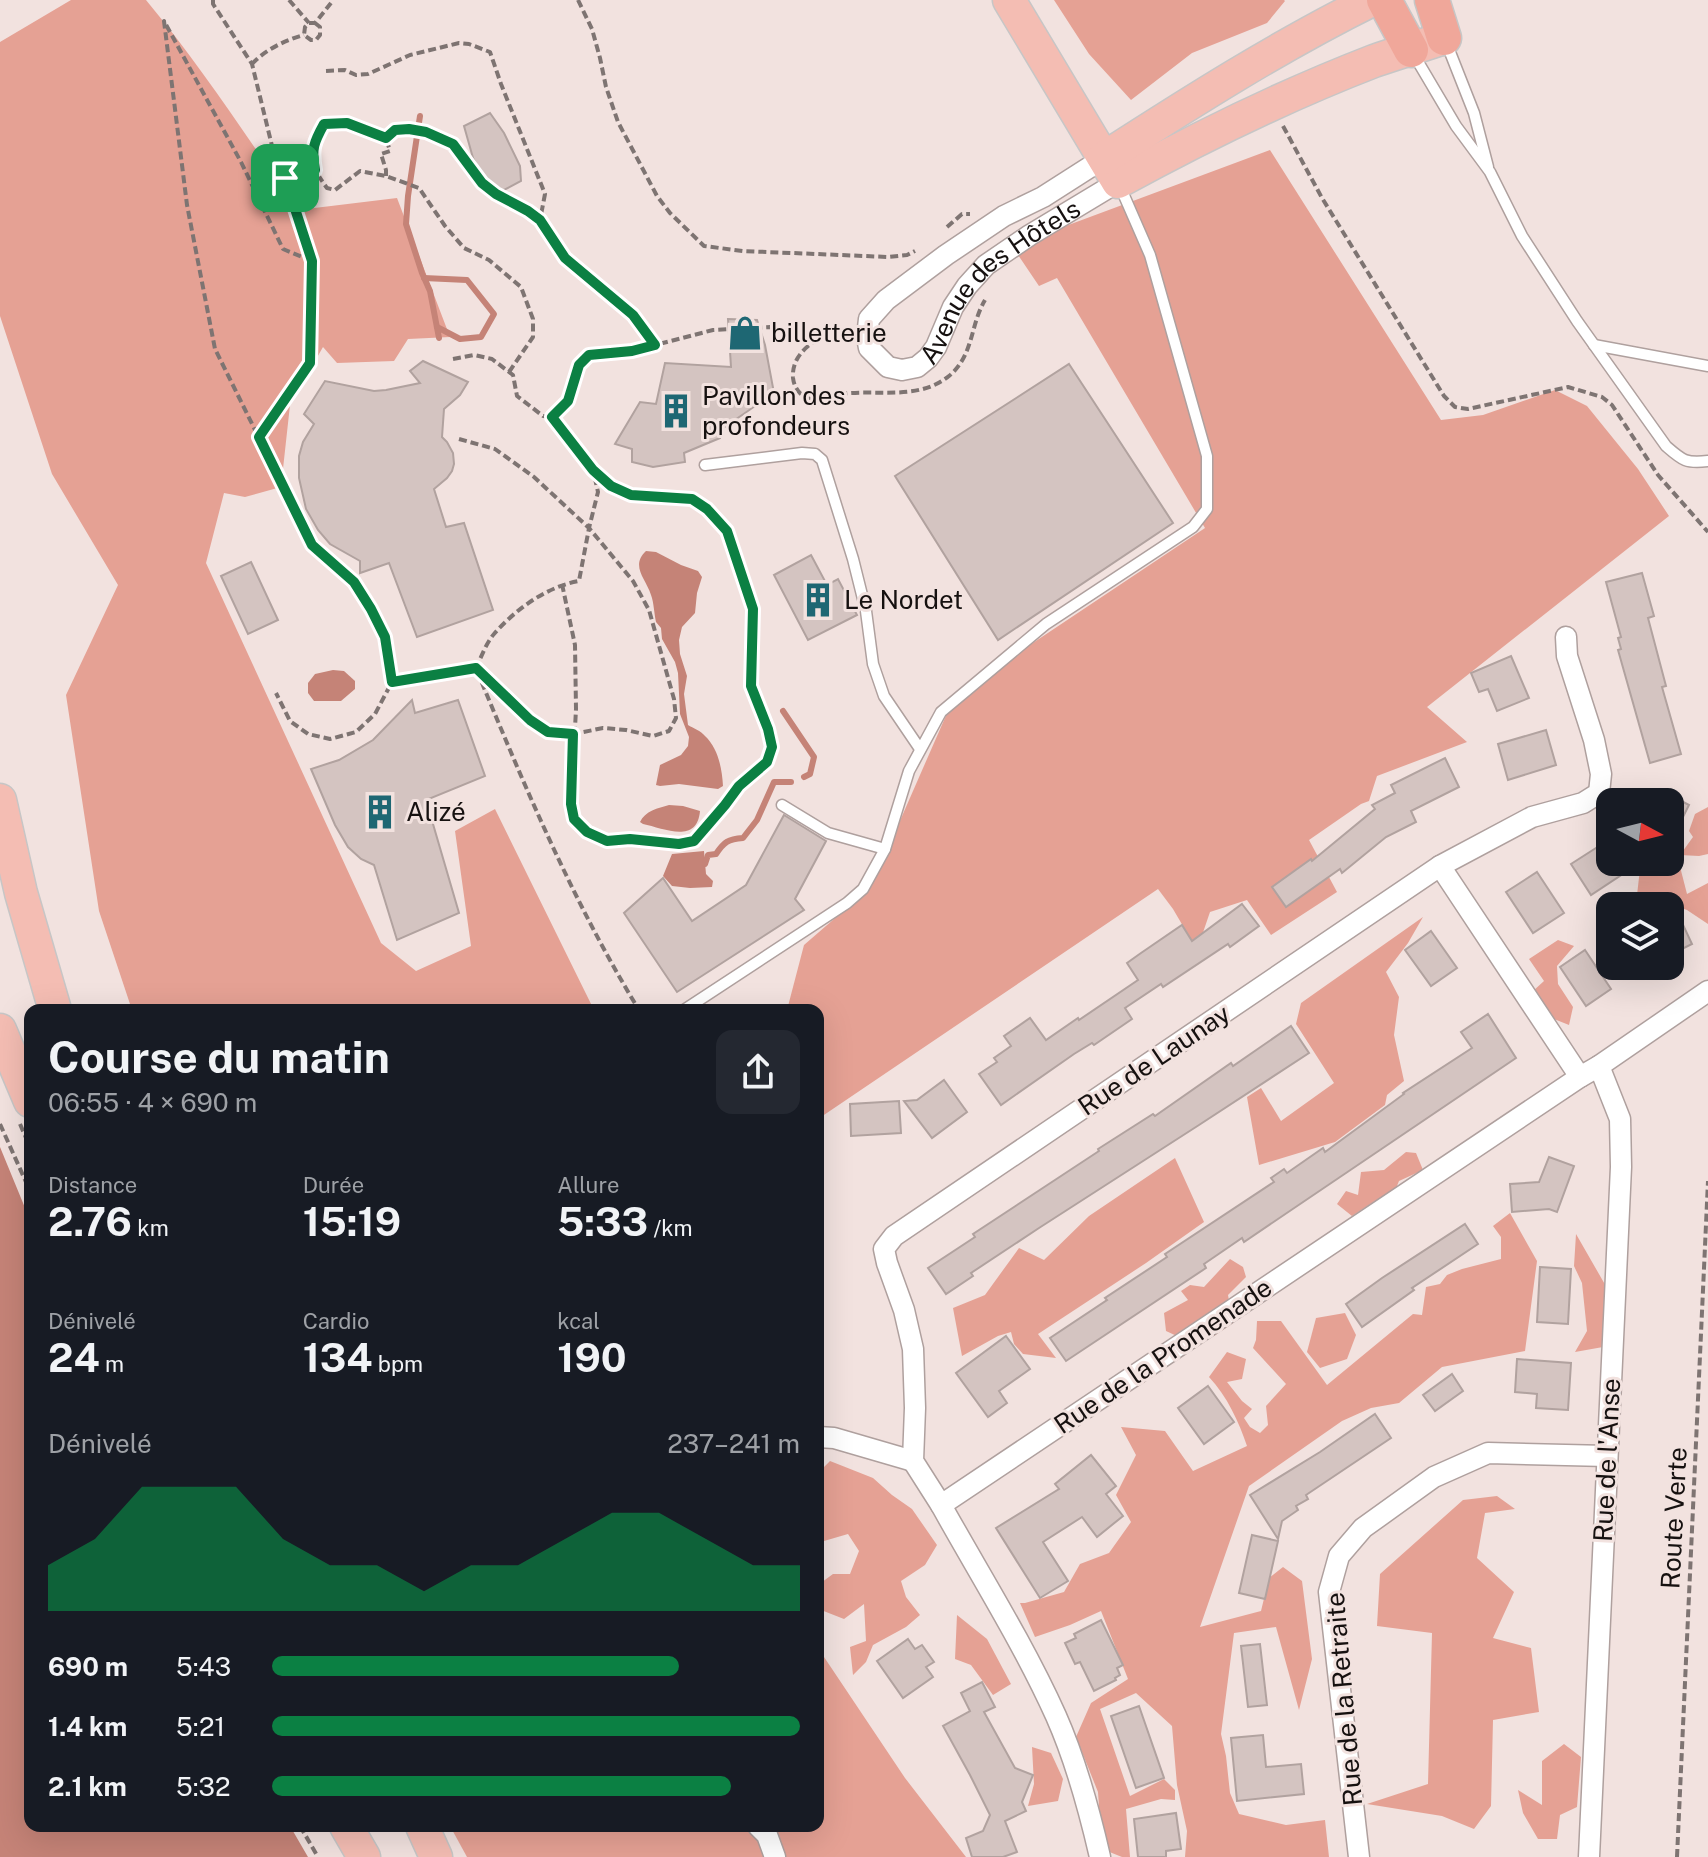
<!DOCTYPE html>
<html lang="fr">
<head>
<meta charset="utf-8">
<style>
  body { margin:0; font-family:"Public Sans",sans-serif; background:#242831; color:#f1f3f6; height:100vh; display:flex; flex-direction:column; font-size:30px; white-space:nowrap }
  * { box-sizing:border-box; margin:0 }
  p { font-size:26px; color:#9ea1a6 }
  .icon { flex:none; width:44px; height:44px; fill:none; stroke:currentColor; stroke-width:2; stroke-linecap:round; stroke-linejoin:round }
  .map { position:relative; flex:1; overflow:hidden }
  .details { position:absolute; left:24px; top:1004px; width:800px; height:828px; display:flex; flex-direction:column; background:#171b24; border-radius:16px; box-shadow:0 8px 32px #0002 }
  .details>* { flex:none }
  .needle { width:52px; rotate:97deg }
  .controls { position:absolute; left:1596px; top:788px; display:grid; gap:16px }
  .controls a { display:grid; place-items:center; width:88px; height:88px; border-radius:16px; background:#171b24; box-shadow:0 8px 32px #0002; font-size:40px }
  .pin { position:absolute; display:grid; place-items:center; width:68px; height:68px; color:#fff; margin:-34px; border-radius:16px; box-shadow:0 4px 12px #0006 }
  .round { display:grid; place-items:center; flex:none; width:84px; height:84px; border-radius:16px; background:#242831 }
  .summary { display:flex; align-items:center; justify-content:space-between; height:136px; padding:0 24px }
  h1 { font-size:44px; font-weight:700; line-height:60px }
  .figures { display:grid; grid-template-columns:repeat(3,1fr); gap:12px; height:136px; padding:8px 24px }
  .figures div { display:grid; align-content:center }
  .figures b { font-size:40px; font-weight:700 }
  .figures small { font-size:22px; font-weight:400 }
  .figures p { font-size:22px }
  .chart { height:224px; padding:16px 24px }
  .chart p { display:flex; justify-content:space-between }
  .chart svg { width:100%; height:144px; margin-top:8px; fill:#0b8043; opacity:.7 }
  ul { padding:0 24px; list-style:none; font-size:26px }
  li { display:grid; grid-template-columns:128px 96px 1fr; align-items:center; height:60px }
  li i { height:20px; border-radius:10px; background:#0b8043 }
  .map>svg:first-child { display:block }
  .forest { fill:#e5a194 }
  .water { fill:#c58377 }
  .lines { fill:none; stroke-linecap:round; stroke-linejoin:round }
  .stream { stroke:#c58377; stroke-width:6 }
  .building { fill:#d4c4c1; stroke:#b1a29f; stroke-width:2 }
  .service-casing { stroke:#afa09e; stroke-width:13 }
  .minor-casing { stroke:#afa09e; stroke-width:23 }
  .primary-casing { stroke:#c7c6c6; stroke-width:35 }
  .trunk-casing { stroke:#c7c6c6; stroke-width:37 }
  .path { stroke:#7e7472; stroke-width:4; stroke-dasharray:8 4; stroke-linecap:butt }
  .service { stroke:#fff; stroke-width:10 }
  .minor { stroke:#fff; stroke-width:20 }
  .primary { stroke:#f4bdb3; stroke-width:32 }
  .trunk { stroke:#f0a79a; stroke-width:34 }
  .route-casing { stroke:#fff; stroke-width:16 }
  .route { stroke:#0b8043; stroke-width:10 }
  .labels { text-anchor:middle; stroke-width:6; stroke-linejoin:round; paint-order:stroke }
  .street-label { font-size:26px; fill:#161110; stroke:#f2e2df }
  .poi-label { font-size:26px; fill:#161110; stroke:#f2e2df; text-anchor:start }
</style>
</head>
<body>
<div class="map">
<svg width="1708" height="1857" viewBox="0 0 1708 1857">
  <rect width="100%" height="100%" fill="#f2e2df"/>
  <g class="forest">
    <path d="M71 0H146C201 66 248 139 298 210L397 198 450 337 408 339 394 361 337 363 323 347 290 405 281 487 245 497 224 493 206 563 381 943 416 971 471 946 455 831 495 809 594 1010H132L99 911 66 695 118 585 52 474 0 316V42Z"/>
    <polygon points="1054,0 1284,0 1285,1 1267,23 1192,53 1131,100 1089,54"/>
    <polygon points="1270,150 1441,420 1483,415 1555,390 1587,406 1638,469 1669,516 1427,707 1467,742 1377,776 1369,801 1361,804 1309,840 1337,892 1271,935 1247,900 1210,912 1197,950 1173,909 1158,889 818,1119 818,1010 787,1010 804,945 871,887 955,695 1205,528 1057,278 1039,286 1012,246"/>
    <polygon points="1708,807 1708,854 1699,856 1680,855 1693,837 1689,831 1695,814"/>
    <polygon points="1677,855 1687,894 1708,883 1708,924 1687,910 1670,904 1667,906 1641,906 1637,895 1640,869 1654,862 1670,862 1670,857"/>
    <polygon points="1423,917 1408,943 1386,972 1399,997 1394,1035 1404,1081 1387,1095 1385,1105 1335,1142 1259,1165 1247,1097 1261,1088 1281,1121 1334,1083 1296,1024 1301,1003"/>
    <polygon points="1558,940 1574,946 1557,966 1558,984 1573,1007 1569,1025 1549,1017 1532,992 1544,981 1529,959"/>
    <polygon points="1406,1152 1416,1153 1423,1170 1399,1181 1390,1203 1375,1201 1352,1216 1337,1204 1346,1191 1358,1195 1361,1172 1384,1170"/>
    <polygon points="1175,1158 1204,1222 1146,1263 1038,1334 1056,1358 1023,1354 1014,1344 1011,1332 998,1336 962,1356 953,1308 985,1295 1019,1248 1044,1260 1089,1216"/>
    <path d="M1510 1213 1537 1261 1525 1351 1442 1367 1399 1403 1371 1408 1342 1421 1249 1486 1200 1627 1261 1611 1269 1578 1283 1567 1302 1581 1312 1659 1299 1710 1276 1627 1234 1633 1221 1734 1226 1756 1230 1793 1239 1814 1286 1825 1325 1820 1329 1857H1185L1187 1831 1177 1785 1172 1726 1136 1693 1100 1709 1130 1796 1164 1779 1175 1790V1800L1161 1799 1126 1809 1130 1857H1122L1102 1849 1098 1792 1076 1737 1091 1703 1128 1679 1101 1611 1070 1625 1035 1637 1020 1603H1025L1064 1592 1080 1564 1109 1553 1131 1522 1116 1495 1136 1455 1121 1427 1165 1431 1193 1471 1247 1446C1239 1422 1227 1396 1209 1377L1227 1352 1246 1359 1242 1379 1227 1382 1242 1401 1252 1409 1244 1418 1250 1427 1260 1433 1268 1425 1266 1406 1286 1384 1253 1348 1256 1340 1257 1321H1281L1327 1385 1413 1314 1422 1315 1426 1287 1440 1284 1447 1275 1462 1269 1501 1259V1237L1493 1226Z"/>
    <polygon points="1576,1234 1607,1288 1603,1347 1575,1352 1587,1331 1582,1283 1574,1266"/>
    <polygon points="1230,1259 1243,1267 1246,1277 1228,1295 1233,1323 1214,1336 1199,1320 1179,1337 1166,1331 1164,1313 1188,1300 1181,1291 1190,1285 1204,1287"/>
    <polygon points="1345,1313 1356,1335 1347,1359 1320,1368 1307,1352 1316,1318"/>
    <polygon points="830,1461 873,1478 892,1495 912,1509 937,1545 925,1565 901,1581 906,1597 920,1615 906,1627 873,1645 866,1662 853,1675 850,1647 866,1641 864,1604 844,1619 821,1610 818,1585 833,1574 850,1574 859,1551 848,1534 824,1541 818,1535 818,1473"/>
    <polygon points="1497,1496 1515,1509 1485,1513 1477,1558 1514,1592 1493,1638 1531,1648 1539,1712 1493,1720 1491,1806 1474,1829 1442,1816 1367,1804 1428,1784 1432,1633 1377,1626 1380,1574 1463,1500"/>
    <polygon points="957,1615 987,1639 1011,1684 993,1695 971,1665 955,1659"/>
    <polygon points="818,1648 905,1778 966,1857 785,1857 776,1826 818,1826"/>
    <polygon points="1564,1744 1581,1757 1577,1807 1560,1815 1557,1839 1538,1839 1523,1813 1518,1790 1542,1805 1542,1761"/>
    <polygon points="1032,1747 1051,1753 1063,1779 1058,1801 1028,1806 1034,1784"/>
    <polygon points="450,1826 748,1826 758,1839 766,1857 467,1857"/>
  </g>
  <g class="water">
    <path d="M646 551 656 552 681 565 698 571 702 577 697 593 695 613 682 627 679 640 680 654 687 676 684 694 688 725C693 728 701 731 705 736 718 748 722 768 723 786L718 789 679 784 660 786 656 785 660 765 681 755 688 746 689 737 680 714 678 673 675 662 662 639 661 628 656 622C654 613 654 603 651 595 646 579 630 566 646 551Z"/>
    <polygon points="333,670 344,671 355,681 355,689 341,701 314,701 308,693 308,683 315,674"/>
    <path d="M669 805 683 806 700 811C697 845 663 828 643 824L640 822C645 811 658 808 669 805Z"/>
    <polygon points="704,851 706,874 713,881 712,887 690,888 672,886 663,876 672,854"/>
    <polygon points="0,1147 30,1220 30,1826 290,1826 308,1857 0,1857"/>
  </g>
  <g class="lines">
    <g class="stream">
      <polyline points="420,116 408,196 406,224 422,273 430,291 439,338"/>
      <polyline points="424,278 467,280 494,314 481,337 460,339 437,327"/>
      <polyline points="783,711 814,757 810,774 804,777"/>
      <path d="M705 864 708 855 716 854C724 842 728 839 743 838L757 820 774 782H791"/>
    </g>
  </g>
  <g class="building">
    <polygon points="490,113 504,133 520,166 521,181 500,192 480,172 473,158 464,126"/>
    <polygon points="728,319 757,320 765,345 774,393 719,431 720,438 684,453 685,462 653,467 632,462 632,449 615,444 640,402 656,404 665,363 731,367"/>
    <polygon points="423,361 468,382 460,395 444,409 442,437 447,442 453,453 454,464 452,471 447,478 434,489 446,527 464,523 493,610 417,637 389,563 360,573 360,561 330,544 318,530 306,509 299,478 299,456 303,442 314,424 304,414 325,381 374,391 386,390 420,383 410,371"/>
    <polygon points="1069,364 1173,523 998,640 895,476"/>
    <polygon points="811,555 827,585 838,579 857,615 808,640 774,575"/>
    <polygon points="251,562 278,620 248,634 221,576"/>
    <polygon points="1642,573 1654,616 1648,618 1666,686 1662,687 1681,754 1650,763 1618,650 1621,649 1618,638 1621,637 1606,582"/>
    <polygon points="1511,656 1529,698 1497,711 1488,689 1479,692 1471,673"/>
    <polygon points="412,700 415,713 458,700 485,776 426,800 459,913 397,940 374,865 361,859 348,847 335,825 311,769 339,760 373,740"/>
    <polygon points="1546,730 1556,765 1508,780 1498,744"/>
    <polygon points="1445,758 1459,787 1411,811 1416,822 1386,837 1342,873 1340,869 1286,907 1272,887 1311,859 1312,861 1375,809 1372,805 1395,793 1391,785"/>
    <polygon points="1670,795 1689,805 1670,843"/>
    <polygon points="784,815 826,841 795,899 804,910 677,992 624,913 663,878 692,921 746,885"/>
    <polygon points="1610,839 1610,862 1641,862 1591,895 1571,864"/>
    <polygon points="1537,872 1564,913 1533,933 1506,892"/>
    <polygon points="1670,897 1692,944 1670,955"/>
    <polygon points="1242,904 1259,926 1230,947 1228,944 1163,987 1161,984 1125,1008 1132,1019 1094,1045 1092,1043 1074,1054 1001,1105 979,1074 997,1062 994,1058 1011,1046 1004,1036 1030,1018 1046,1040 1078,1018 1079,1020 1138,980 1127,963 1141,953 1182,925 1192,941"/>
    <polygon points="1431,931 1457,968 1431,986 1405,950"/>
    <polygon points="1585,950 1611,989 1586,1006 1560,967"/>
    <polygon points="1488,1014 1516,1058 1244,1242 1242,1238 1204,1264 1206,1268 1066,1361 1050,1338 1107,1300 1105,1298 1167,1257 1165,1254 1274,1182 1271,1178 1284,1169 1287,1173 1323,1148 1325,1152 1404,1094 1403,1093 1472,1048 1461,1032"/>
    <polygon points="1291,1026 1309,1053 1199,1125 1039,1228 971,1273 973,1276 946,1294 928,1268 975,1237 973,1234 1099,1151 1098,1149 1153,1114 1155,1116 1231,1063 1233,1066"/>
    <polygon points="944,1080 967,1112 932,1138 904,1101 917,1100"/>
    <polygon points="899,1101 901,1133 851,1136 850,1104"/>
    <polygon points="1549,1157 1574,1166 1557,1212 1549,1209 1512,1212 1510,1184 1539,1182"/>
    <polygon points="1465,1224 1478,1244 1412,1288 1414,1290 1362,1327 1346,1304 1382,1278"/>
    <polygon points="1540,1267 1571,1269 1568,1324 1537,1322"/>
    <polygon points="1006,1336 1030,1369 999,1391 1007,1403 988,1417 956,1373"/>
    <polygon points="1517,1359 1571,1363 1568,1410 1536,1408 1537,1394 1515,1392"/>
    <polygon points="1452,1374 1463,1391 1435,1411 1423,1395"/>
    <polygon points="1208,1386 1234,1422 1204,1444 1178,1408"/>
    <polygon points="1375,1414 1391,1438 1306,1495 1308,1499 1296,1506 1298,1510 1282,1521 1278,1539 1250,1495 1320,1452"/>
    <polygon points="1091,1455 1116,1486 1106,1494 1123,1516 1097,1537 1082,1517 1043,1542 1068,1581 1040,1598 996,1528 1059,1489 1055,1484"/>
    <polygon points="1252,1535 1278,1541 1265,1599 1239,1593"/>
    <polygon points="1101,1620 1123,1665 1117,1668 1120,1675 1115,1678 1116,1680 1094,1691 1080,1662 1075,1664 1065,1643 1076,1638 1074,1634"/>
    <polygon points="908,1639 915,1649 922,1645 934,1662 926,1667 933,1677 903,1698 877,1661"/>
    <polygon points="1260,1644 1267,1705 1248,1707 1241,1646"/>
    <polygon points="982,1682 995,1707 984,1712 1015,1768 1033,1775 1022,1802 1026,1811 1005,1821 1017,1852 1003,1857 972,1857 966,1838 983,1831 990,1815 970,1775 943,1726 970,1711 961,1693"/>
    <polygon points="1139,1706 1164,1778 1136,1788 1111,1716"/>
    <polygon points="1263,1735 1266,1767 1301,1764 1304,1794 1237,1801 1231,1738"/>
    <polygon points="1176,1813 1181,1849 1166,1851 1166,1857 1138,1857 1134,1819"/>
  </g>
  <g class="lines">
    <g class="service-casing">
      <g id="service">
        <polyline points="1446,42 1474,113 1488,167"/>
        <path d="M1414 55 1456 126 1490 172 1522 236 1577 321 1666 446C1682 460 1686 464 1708 461"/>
        <polyline points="1594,345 1708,366"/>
        <polyline points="705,465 802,453 815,454 822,460 853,559 866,611 873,664 884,696 920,749"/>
        <polyline points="782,805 828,833 885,849"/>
        <polyline points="684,1010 847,903 863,889 885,849 909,771 941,712 1046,624 1193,527 1207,509 1207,456 1150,255 1119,184"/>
      </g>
    </g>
    <g class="minor-casing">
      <g id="minor">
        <path id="s1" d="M1104 158 1043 197 1004 216 946 255 886 300 869 319 867 337 869 348 888 367 902 370 917 367 928 358 936 347 953 307 967 286 986 265 1030 235 1118 182"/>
        <polyline points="1440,866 1532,817 1583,803 1599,793 1601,774 1594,740 1567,656 1566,637"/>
        <polyline points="818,1437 834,1438 913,1461"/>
        <polyline points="941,1505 913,1461 915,1408 913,1349 904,1310 887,1263 884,1249 894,1236 1440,866 1580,1077"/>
        <polyline points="758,1826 767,1835 775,1857"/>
        <path d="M1100 1857C1089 1809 1076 1761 1056 1716 1023 1643 980 1575 941 1505L1580 1077 1599 1066 1708 991"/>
        <polyline points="1359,1857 1329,1592 1339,1556 1363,1528 1434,1477 1488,1453 1607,1456"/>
        <polyline points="1589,1857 1621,1167 1620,1119 1599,1066"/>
      </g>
    </g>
    <g class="primary-casing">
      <g id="primary">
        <path d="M1009 0 1118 182C1200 137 1286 95 1374 61 1397 53 1421 46 1444 38"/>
        <path d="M1104 158C1191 102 1279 46 1372 0"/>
        <polyline points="0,800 21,893 55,1010"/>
        <polyline points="0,1030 30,1101"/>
        <polyline points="346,1826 364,1857"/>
        <polyline points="422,1826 436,1857"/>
      </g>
    </g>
    <g class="trunk-casing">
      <g id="trunk">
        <polyline points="1384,0 1411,50"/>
        <polyline points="1432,0 1444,38"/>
      </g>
    </g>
    <g class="path">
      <polyline points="213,0 213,4 252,64 274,154 284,174 312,261"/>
      <polyline points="289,0 309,23"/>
      <polyline points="578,0 592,29 600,58 606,87 618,122 657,196 670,213 704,246 743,251 888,257 907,255 915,251"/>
      <polyline points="315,23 320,27 320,35 316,40 311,40 304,35 305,27 309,23 315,23 331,3"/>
      <path d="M252 64C265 50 285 40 304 35"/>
      <polyline points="326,71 345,70 356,75 368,74 410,55 459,43 469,44 490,52 501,84 545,194 540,220"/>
      <polyline points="1283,126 1322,198 1444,396 1455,407 1468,409 1568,387 1602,397 1612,405 1658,475 1708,532"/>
      <polyline points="386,176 386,170 381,154 390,151 386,138"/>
      <polyline points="285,178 298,169 315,170"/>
      <polyline points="947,227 962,214 970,214"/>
      <path d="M840 328C819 337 791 351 793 378 794 386 798 393 805 397 817 403 830 396 841 394 877 389 918 401 949 376 974 355 970 325 985 300"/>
      <polyline points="453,359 474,355 492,359 513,375 517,396 543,416 552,417 568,401 579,365 589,355 632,351 713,330 770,327 820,337"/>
      <path d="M509 372 533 337V319L521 287 489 260 464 248 445 226 419 188 386 176 360 171 335 190 327 188C307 161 309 153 324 124L347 123 386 138 395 130 409 129 426 132 453 144 482 183 496 194 540 220 565 258 633 315 655 345"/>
      <polyline points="259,437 310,363 312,261 283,249 241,162 164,21 187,205 215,349 312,545 354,582 371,609 385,637 392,682 375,714 356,732 330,739 308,734 290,721 276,693"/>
      <polyline points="459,439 495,449 534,477 589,528 633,581 649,610 674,699 676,718 669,731 653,736 626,730 603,728 569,735 548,732 530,720 476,668"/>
      <polyline points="562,584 575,645 576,709 571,804 574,819 587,832 607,841 630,839 679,844 694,841 725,805 739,786 767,762 772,747 768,729 751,686 753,609 727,531 707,509 692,499 631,495 611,486 593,470"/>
      <path d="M477 671C525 787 573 902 639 1010"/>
      <path d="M392 682 476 668C481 658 486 643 494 634 516 609 546 587 579 581L589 528 598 492 593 470 552 417"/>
      <polyline points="0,1124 30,1191"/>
      <polyline points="20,1124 30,1147"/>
      <polyline points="300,1826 318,1857"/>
      <polyline points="1677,1857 1708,1181"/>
    </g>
    <use href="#service" class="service"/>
    <use href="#minor" class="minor"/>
    <use href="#primary" class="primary"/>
    <use href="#trunk" class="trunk"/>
  </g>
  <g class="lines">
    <g class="route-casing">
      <path id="route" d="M347 123 386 138 395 130 409 129 426 132 453 144 482 183 496 194 528 211 540 220 565 258 633 315 655 345 632 351 589 355 579 365 568 401 552 417 593 470 611 486 631 495 692 499 707 509 727 531 753 609 751 686 768 729 772 747 767 762 739 786 725 805 694 841 679 844 630 839 607 841 587 832 574 819 571 804 573 734 548 732 530 720 476 668 392 682 385 637 371 609 354 582 312 545 259 437 310 363 312 261 285 178 298 169 315 170C311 149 314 142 324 124Z"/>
    </g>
    <use href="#route" class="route"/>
  </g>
  <defs>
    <g id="shop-bare" transform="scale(2.76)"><path d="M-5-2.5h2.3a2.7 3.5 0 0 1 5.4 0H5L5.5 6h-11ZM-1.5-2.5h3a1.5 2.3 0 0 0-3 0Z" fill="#1e6773" stroke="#f2e2df" stroke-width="2.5" paint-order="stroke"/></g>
    <g id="building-bare" transform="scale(2.76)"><path d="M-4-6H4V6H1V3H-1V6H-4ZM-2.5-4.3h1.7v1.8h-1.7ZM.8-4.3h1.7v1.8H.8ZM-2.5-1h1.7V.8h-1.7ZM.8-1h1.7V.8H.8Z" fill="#1e6773" stroke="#f2e2df" stroke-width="2.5" paint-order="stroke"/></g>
  </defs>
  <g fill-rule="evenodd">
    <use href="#shop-bare" x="745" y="333"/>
    <use href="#building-bare" x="676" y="411"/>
    <use href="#building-bare" x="818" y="600"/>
    <use href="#building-bare" x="380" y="812"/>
  </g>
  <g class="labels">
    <g class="street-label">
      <text dy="9" stroke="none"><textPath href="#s1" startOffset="494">Avenue des Hôtels</textPath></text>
      <text transform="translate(1154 1060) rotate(-34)" y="9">Rue de Launay</text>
      <text transform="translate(1163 1356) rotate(-34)" y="9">Rue de la Promenade</text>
      <text transform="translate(1607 1460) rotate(-87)" y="9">Rue de l'Anse</text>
      <text transform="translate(1674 1518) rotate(-87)" y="9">Route Verte</text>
      <text transform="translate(1344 1699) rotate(-95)" y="9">Rue de la Retraite</text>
    </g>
    <g class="poi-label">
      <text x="771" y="342">billetterie</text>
      <text x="702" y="405">Pavillon des<tspan x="702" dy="30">profondeurs</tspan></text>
      <text x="844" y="609">Le Nordet</text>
      <text x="406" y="821">Alizé</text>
    </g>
  </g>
</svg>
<div class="controls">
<a><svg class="needle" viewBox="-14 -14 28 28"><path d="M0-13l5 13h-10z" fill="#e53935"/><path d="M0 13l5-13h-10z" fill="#9ea1a6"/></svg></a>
<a><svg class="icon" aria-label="layers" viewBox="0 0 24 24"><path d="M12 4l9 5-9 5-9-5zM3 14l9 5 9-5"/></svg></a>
</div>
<div class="pin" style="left:285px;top:178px;background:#1e9e55"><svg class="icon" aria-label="arrive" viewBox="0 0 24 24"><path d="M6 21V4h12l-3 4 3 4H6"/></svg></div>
<section class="details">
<div class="summary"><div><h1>Course du matin</h1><p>06:55 · 4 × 690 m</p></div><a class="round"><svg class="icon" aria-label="share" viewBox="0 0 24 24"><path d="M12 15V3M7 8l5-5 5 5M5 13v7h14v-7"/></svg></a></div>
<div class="figures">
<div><p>Distance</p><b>2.76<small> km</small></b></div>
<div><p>Durée</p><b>15:19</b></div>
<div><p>Allure</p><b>5:33<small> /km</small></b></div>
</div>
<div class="figures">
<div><p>Dénivelé</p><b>24<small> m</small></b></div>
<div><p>Cardio</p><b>134<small> bpm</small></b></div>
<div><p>kcal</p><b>190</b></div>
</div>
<div class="chart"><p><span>Dénivelé</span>237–241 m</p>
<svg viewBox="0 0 160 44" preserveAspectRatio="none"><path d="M0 44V30L10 22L20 6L30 6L40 6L50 22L60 30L70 30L80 38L90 30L100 30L110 22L120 14L130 14L140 22L150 30L160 30V44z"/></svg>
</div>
<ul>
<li><b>690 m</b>5:43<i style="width:77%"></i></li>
<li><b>1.4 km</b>5:21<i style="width:100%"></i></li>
<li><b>2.1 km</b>5:32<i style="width:87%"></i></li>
</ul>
</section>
</div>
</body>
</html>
